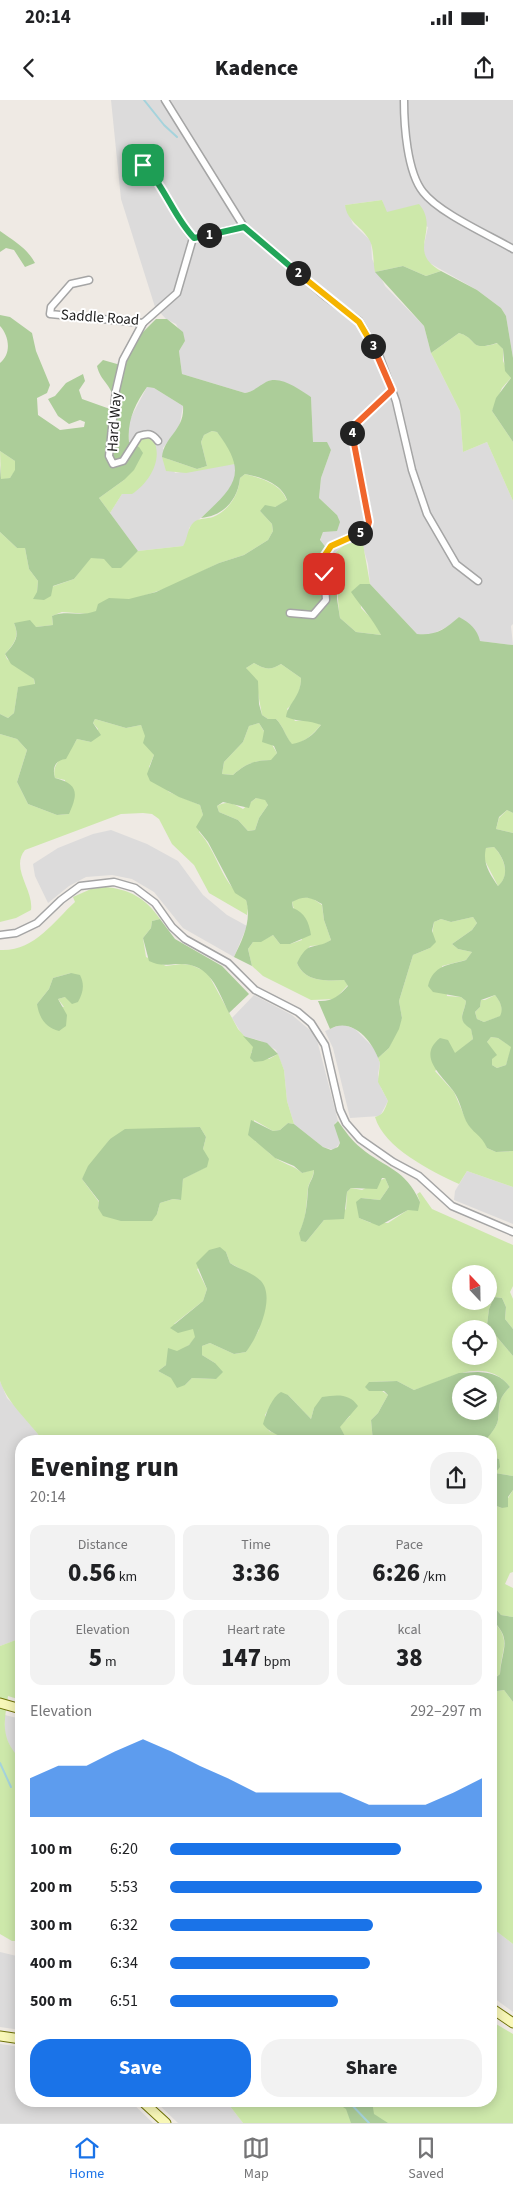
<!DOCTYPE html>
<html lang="en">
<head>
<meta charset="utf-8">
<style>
  body { margin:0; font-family:"Source Sans 3",sans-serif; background:#f2f2f2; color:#202124; height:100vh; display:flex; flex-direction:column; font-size:19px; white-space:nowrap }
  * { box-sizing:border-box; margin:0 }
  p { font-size:16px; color:#757577 }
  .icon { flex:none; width:28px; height:28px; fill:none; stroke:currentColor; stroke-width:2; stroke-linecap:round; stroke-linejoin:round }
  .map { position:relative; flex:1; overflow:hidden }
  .panel { position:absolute; left:15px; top:1335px; width:482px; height:672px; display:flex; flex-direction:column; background:#fff; border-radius:20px; box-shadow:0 2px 12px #0003 }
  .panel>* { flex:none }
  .needle { width:32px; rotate:338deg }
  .buttons { position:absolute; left:452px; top:1165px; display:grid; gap:10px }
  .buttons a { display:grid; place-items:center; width:45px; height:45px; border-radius:50%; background:#fff; box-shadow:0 2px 12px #0003; font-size:25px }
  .pin { position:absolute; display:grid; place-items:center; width:42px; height:42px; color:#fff; margin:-21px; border-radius:10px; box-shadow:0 2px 8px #0006 }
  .km { position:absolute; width:25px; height:25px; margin:-12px; border-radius:50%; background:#222; color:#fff; font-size:14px; line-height:25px; text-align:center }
  .round { display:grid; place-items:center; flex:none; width:52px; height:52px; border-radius:20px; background:#f2f2f2 }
  .summary { display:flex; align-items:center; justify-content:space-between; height:85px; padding:0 15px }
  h1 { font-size:28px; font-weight:800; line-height:38px }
  .metrics { display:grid; grid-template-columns:repeat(3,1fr); gap:8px; height:85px; padding:5px 15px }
  .metrics div { display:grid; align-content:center; border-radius:12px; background:#f2f2f2; text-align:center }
  .metrics b { font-size:25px; font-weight:800 }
  .metrics small { font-size:14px; font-weight:400 }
  .metrics p { font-size:14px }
  .chart { height:140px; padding:10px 15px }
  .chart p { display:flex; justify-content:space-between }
  .chart svg { width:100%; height:90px; margin-top:5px; fill:#1a73e8; opacity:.7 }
  .action { display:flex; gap:10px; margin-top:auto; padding:10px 15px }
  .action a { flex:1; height:58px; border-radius:20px; background:#1a73e8; color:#fff; font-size:20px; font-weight:800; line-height:58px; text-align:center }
  .action a+a { background:#f2f2f2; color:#202124 }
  ul { padding:0 15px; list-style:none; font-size:16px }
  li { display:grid; grid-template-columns:80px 60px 1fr; align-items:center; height:38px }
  li i { height:12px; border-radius:6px; background:#1a73e8 }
  .status { display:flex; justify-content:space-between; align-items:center; height:35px; padding:0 25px; background:#fff; direction:ltr }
  .status svg { height:14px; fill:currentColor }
  header { display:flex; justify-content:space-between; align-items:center; height:65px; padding:0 15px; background:#fff; font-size:22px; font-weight:800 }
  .menu { display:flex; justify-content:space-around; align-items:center; height:70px; border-top:1px solid #e0e0e0; background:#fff; font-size:14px; color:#757577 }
  .menu a { display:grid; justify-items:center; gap:2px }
  .menu .selected { color:#1a73e8 }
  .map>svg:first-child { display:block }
  .residential { fill:#dcdbdb }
  .grass { fill:#cde8aa; fill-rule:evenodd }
  .forest { fill:#accd99; fill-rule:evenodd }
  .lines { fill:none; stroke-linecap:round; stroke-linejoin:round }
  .stream { stroke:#a5d3dc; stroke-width:2 }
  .street-casing { stroke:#a5a5a5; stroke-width:9 }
  .secondary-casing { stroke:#6f7307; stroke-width:11 }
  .street { stroke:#fff; stroke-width:6 }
  .secondary { stroke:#f8f7b8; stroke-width:9 }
  .split-1-casing { stroke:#fff; stroke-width:10 }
  .split-2-casing { stroke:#fff; stroke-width:10 }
  .split-3-casing { stroke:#fff; stroke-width:10 }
  .split-4-casing { stroke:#fff; stroke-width:10 }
  .split-5-casing { stroke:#fff; stroke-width:10 }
  .split-6-casing { stroke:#fff; stroke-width:10 }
  .split-1 { stroke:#22a559; stroke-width:6 }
  .split-2 { stroke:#22a559; stroke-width:6 }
  .split-3 { stroke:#f5b400; stroke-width:6 }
  .split-4 { stroke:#f0652b; stroke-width:6 }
  .split-5 { stroke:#f0652b; stroke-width:6 }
  .split-6 { stroke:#f5b400; stroke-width:6 }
  .labels { text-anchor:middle; stroke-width:4; stroke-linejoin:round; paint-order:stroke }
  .street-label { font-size:15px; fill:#1e1e1e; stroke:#fff }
</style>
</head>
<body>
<div class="status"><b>20:14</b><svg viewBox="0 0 49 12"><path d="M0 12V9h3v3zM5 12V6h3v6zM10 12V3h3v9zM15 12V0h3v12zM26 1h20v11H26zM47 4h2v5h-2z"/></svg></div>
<header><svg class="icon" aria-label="back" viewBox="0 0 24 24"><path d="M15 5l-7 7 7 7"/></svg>Kadence<svg class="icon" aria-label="share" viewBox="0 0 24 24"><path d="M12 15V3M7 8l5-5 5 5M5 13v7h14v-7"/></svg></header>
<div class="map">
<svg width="513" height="2023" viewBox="0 0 513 2023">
  <rect width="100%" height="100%" fill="#efeae4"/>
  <g class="residential">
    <polygon points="111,0 513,0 513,258 506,216 501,208 477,190 426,161 423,149 428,127 386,112 382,100 345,105 353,124 371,141 372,159 385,186 424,226 431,253 460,311 463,352 487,342 513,401 513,524 511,526 513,545 480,541 459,517 449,526 430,535 417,534 370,484 368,464 362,444 344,445 333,455 326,449 320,441 323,432 337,415 319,398 321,378 331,350 313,342 311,297 289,284 268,281 255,290 245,293 182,274 179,251 185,241 176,224 166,219 155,207 121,99"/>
    <polygon points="147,287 154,288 183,306 179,328 163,348 175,373 221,365 235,364 237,369 234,382 221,400 189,428 188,439 183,446 138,451 110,413 122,394 126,393 136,345 129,342 128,323"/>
    <polygon points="111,730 147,744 178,761 203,795 227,815 247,826 234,857 183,828 154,792 132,779 112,775 86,777 69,786 48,803 35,776 33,764 58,748 93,734"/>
    <polygon points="254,895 292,915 311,931 317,940 338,1021 335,1023 340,1043 334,1050 323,1047 294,1024 287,1001 284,970 276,950 261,941 243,936 232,918"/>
    <polygon points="342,924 355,929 374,948 380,963 378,974 381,988 388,1001 380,1016 350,1018 333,948 325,931"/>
    <polygon points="467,1071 513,1087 513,1124 454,1100 455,1091"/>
    <polygon points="0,1281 7,1298 22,1313 43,1341 21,1341 21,1538 0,1546"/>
    <polygon points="5,1615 21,1619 21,1660 13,1652 5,1636"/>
    <polygon points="491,1827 513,1844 513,1912 491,1896"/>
    <polygon points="0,1852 21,1857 21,1930 0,1927"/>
    <polygon points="0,1944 21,1947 21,2001 130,2001 153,2023 0,2023"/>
    <polygon points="155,2001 226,2001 243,2023 178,2023"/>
  </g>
  <g class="grass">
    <path d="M382 100 387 112 419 104C441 130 405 151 441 171L426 176 403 166 375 172C373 163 374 149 370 141 363 127 347 122 345 105Z"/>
    <path d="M459 233C479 239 468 252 498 243L503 249V261L511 278 502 288 492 311 513 342V401L487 342 463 352 460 311 431 253Z"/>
    <path d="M212 331 217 332C225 342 233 352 235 364L186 373 166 371 162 357 197 369 207 366 201 342 204 335Z"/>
    <path d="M149 337 153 339C164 359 149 383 132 394H122L110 413 99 398 124 380 139 338Z"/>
    <polygon points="0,351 15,361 15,371 10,378 1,380"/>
    <path d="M245 374C261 378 282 384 287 401L275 407 260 411 272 424 273 431 268 440 244 455 219 463 170 487 89 514 62 512 52 516 53 525 36 527 14 523C20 537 14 544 5 554L7 559 34 579 35 585 18 588 14 613 8 618 0 614V432L17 448H25L29 469 38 481 37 492 74 479 91 457 104 459 130 457 138 451 183 446C188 438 187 428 194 422 199 418 206 419 213 417 228 411 239 395 240 378Z"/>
    <path d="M356 442 363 444 370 484H360L361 508 375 522 381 535 356 532 340 518C336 496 340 476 333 455L344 445Z"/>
    <path d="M254 563C265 569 269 571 281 564L301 578C301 591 296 601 287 609L295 621 310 620 321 625C312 635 305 642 292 645 285 636 284 627 276 619H268L262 615 258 593 246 568Z"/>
    <path d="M95 619 126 628 141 625 154 655 149 667 169 692 200 705 203 715 199 732C218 752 221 785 246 799L248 808 247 815 209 793 194 765 172 744 159 719 152 714 143 713 121 714 25 750C10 768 34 790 31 810L16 818 0 822V634L17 639 27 650 17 682 28 704 57 715 69 714 65 680 55 678C50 660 70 654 77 639L91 642 98 629 93 623Z"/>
    <path d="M259 623 277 653 272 660C255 660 245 664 233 675L222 674 224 662 243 642 249 626Z"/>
    <path d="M256 698 265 699 268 705 259 718 255 730 248 731 238 720 219 712 217 706C227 700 234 704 243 709Z"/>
    <polygon points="507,710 513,713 513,733 496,729 499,718"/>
    <path d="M494 747C504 757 511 776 498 786L483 757 486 748Z"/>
    <path d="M105 787C129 789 146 798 160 819L152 821 151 828 143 838 146 857 166 866 181 864 191 865 207 872 238 929 254 947 251 953 269 959 278 954 284 970 287 1001 294 1024 288 1023 280 1030 273 1031 254 1020 255 1041C263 1045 267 1052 274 1057 283 1064 293 1065 302 1073L314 1069C314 1077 309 1082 308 1088 306 1105 307 1118 299 1133L306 1142 324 1120 335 1118 346 1109 347 1092 351 1088 362 1090 385 1078 389 1087 380 1100 361 1098 359 1118 371 1123H388L420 1102 417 1094 420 1092 432 1109 513 1145V1186L510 1192 513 1199V1229L505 1219 506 1207 502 1198 494 1197 489 1209 487 1225 513 1256V1376L495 1373 499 1359 491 1356V1341H485C489 1335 497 1327 498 1320 500 1304 497 1300 510 1287 483 1253 445 1282 414 1290L397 1281 369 1282 388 1295 378 1313 371 1320 373 1341 367 1336H345L339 1327 350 1316 314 1308 311 1319 288 1295 271 1305 265 1315 269 1331 295 1341H43C30 1322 7 1303 0 1281V850C34 852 53 822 75 802L73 797 91 789ZM71 873 65 897 58 899 64 907 37 904 49 889 53 878ZM200 1027 206 1037 203 1049 206 1067 183 1079 180 1100 173 1099 160 1103 157 1114 98 1108 99 1102 82 1079 110 1039 160 1029ZM226 1152 230 1163 260 1180 259 1230 246 1252 234 1254 210 1243 202 1246V1255L215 1263 216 1279 192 1278 185 1285 158 1271 166 1265 169 1258 189 1245 196 1237 194 1229 174 1224 203 1201 207 1189 197 1169ZM461 1174H489V1201H461ZM461 1229H489V1256H461Z"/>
    <path d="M300 797 312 798 322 805 324 820 331 840 323 845 310 846 297 863C305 882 325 881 344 880L348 885 335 899 311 900 263 876 252 866 248 849 253 842 261 841 273 835 280 844H290L302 840 292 802Z"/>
    <path d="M473 817 477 823 472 830 452 844 458 849 472 852 466 860 442 866 447 896 461 897 466 901C464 915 456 919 471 928L473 939 435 971 454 992 466 1020 472 1029 483 1037 487 1048 496 1052 513 1051V1087L467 1071 459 1084C431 1071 384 1048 375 1017 384 1015 385 1008 388 1001L378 982 380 963 378 958 389 948 402 918 399 901 413 855 430 848 434 822 441 819 451 822Z"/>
    <path d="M495 895C500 901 504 909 501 916L484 922 477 919 475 912 480 907 481 900H485Z"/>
    <polygon points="491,937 498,938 512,947 506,965 497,968 492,965 487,942"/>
    <polygon points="513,1390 513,1472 510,1473 505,1484 513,1488 513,1517 501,1515 495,1508 491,1510 491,1404 502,1408"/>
    <path d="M491 1519C513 1540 501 1548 500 1574L493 1579 491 1575Z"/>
    <path d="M21 1538V1600L8 1596C4 1624 0 1638 21 1660V1841H12L0 1834V1546Z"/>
    <polygon points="504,1590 513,1602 513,1844 491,1827 491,1592"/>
    <polygon points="491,1921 513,1934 513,2023 243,2023 226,2001 491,2001"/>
  </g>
  <g class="forest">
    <path d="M0 131C14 141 27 148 35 163L25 167 14 150 6 148 0 152Z"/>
    <path d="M403 166 426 176 441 171 477 190 501 208 506 216 513 258V342L492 311 496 298 511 278 505 271 503 249 497 243C468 252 479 239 459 233L431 253 424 226 375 172Z"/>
    <path d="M0 215 10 217 32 233 36 251 50 285 47 293 37 298 38 315 60 330 84 327 85 322 80 320 69 324 58 316 48 299 55 296 66 283 83 274 85 281 79 290 82 299 110 309C119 287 101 285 97 266L103 260 124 266 140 235 156 219H167L183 232 185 241 179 251 182 274 245 293C254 291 259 286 266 282 281 275 298 289 311 297L313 342H327L331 350 321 378 319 398 337 415 340 422 337 431 323 432 320 440 337 462V499L340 518 356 532 381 535C373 519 361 507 351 492L360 484H370L417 534C436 536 445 529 459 517 470 523 477 529 480 541L513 545V713L507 710 499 717 496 729 513 733V1051L496 1052 487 1048C481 1034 472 1033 466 1021 462 1012 460 1001 454 992 443 976 416 957 440 938L448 940 455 953 473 939 471 929C456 919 464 915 466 901L461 897 433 892 428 886C433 865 449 865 466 860L472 852 458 849 452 844 472 830 477 823 473 817 451 822 441 819 434 822 432 831 436 842 430 848 413 855 399 901 402 918 399 929 389 948 378 958C371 939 351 917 330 929L318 901C332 902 339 896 348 886L344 880C325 881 305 882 297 863 309 839 313 851 331 840L324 820 322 804C311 797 304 795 292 802L293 808C305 813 309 822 311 835L290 844H280L273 835 261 842H253L248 849 252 866 234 857C243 839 252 820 246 800L235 793 208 742 196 727 203 715 200 705 179 697 150 681 147 674 154 655 143 643 145 636 141 625 126 628 95 619 93 623 101 635 91 642 77 639 66 659C55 660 52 668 55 678 79 684 78 694 69 714L57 715 28 704 17 682 27 650 17 639 0 634V614L8 618 14 613 18 587 35 584 34 579 11 564 5 554C15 543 20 537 14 523L30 520 36 527 53 525 52 516C66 510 81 517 96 511L98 504 109 498 129 499 156 492 219 463 244 455 268 440 273 431 272 424 260 411 265 405 275 407 287 400C282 384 261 377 245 374L240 378C238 400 223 416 201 418 235 386 249 374 217 332L212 331 204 335 201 342 207 366 197 369 162 357C164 336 185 330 183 306L154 288 147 287C135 304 127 321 129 342L139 347 143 353 134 370 124 380 99 398 138 451 121 468H112L104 459 91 458 74 479 53 486 51 496 44 500 33 499 37 492 38 481 29 469 25 448H17L0 432V365L1 379 10 378 15 370V361L0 351V263C12 253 9 236 0 226ZM254 563C265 569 269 571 281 564L301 578C301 597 288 603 286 617 298 622 309 620 321 625 313 635 305 642 292 644 285 636 284 627 276 619H268L262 615 259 604 258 581 246 568ZM259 623 264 631 262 642 274 646 277 653 271 660C255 660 245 664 233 675L222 674 224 662 243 642 249 626ZM256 698 265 700 268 705 259 718 255 730 248 731 238 720 219 712 217 706 223 702 249 708 251 702ZM494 747C504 757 511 775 498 786 490 774 482 763 486 748ZM495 895C500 901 504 909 500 916L484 922 477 919 475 912 480 907 481 900ZM491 937 498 938 511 947 506 965 497 968 492 965V959L497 955 487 942Z"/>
    <path d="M160 819 175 839 222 866 249 894 229 913C217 889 211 864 180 864 167 864 161 867 149 861L143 838 151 828 152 821Z"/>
    <path d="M71 873 80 875C85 885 83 893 78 902L72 904 65 897 58 899 67 915 66 926 59 931C46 928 39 918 37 904L49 889 53 878Z"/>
    <polygon points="243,936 267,943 278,954 263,961 254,962 250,958 253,947"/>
    <path d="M251 1020 273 1031 280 1030 288 1023 294 1024 323 1047 331 1050 338 1047 340 1043 334 1025 338 1021C345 1031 352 1041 361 1048 386 1069 405 1068 420 1102L418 1111 408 1110 379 1126 359 1118 356 1102 361 1098 380 1100 389 1087 385 1078H382L377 1089 351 1088 347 1092 344 1119 324 1120 306 1142 301 1141 299 1133C306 1118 307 1105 308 1089 309 1082 314 1078 314 1070L302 1073 294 1066 275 1058 248 1035Z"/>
    <polygon points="200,1027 206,1037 203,1049 209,1059 207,1067 183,1079 181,1100 173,1099 160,1103 157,1114 152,1121 121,1121 103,1116 98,1108 99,1101 82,1079 88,1066 110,1039 125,1029"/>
    <path d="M220 1147 226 1152 230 1163C239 1169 253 1173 260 1180 277 1196 257 1238 246 1252L234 1254 210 1243 202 1246V1255L215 1263 223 1272 216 1279 192 1278 185 1285 177 1288 171 1278 158 1271 166 1265 168 1248 177 1251 189 1245 195 1237 193 1229 178 1233 170 1228 203 1201 207 1189 196 1163 209 1150Z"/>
    <polygon points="494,1197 502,1198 506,1207 505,1219 513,1229 513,1256 487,1225 489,1209"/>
    <path d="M478 1272C492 1273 501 1275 510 1287 497 1300 500 1304 498 1320 497 1327 489 1336 485 1341H373L371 1320 378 1313 388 1295 384 1291H369L365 1287 369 1282 397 1281 414 1290 459 1273ZM461 1284H489V1311H461Z"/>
    <path d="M281 1292 288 1295 311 1319 314 1308 322 1297C337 1295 349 1293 358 1306L340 1327 345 1336H367L371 1341C341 1341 283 1350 263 1324 266 1313 272 1297 281 1292Z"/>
    <polygon points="491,1356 499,1359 500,1367 495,1373 513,1376 513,1390 508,1397 508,1407 502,1408 491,1404"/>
    <path d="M495 1508 501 1515 513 1517V1602L504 1590 491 1592V1575L494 1579 500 1574C502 1548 513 1539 491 1519V1510Z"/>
    <polygon points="334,2001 372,2001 374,2014 388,2023 351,2023 346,2009"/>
  </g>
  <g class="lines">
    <g class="stream">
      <polyline points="144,0 164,25 177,37"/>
      <polyline points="0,1663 11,1687"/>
      <polyline points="348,2001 369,2023"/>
    </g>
    <g class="street-casing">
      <g id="street">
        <polyline points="165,0 244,127 325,196 359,221 379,255 396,301 412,370 427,414 456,464 478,481"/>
        <path d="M404 0C404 25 407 72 423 92 439 113 489 135 513 149"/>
        <path d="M143 65C165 86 173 116 193 138"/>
        <polyline points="89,180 71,184 51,207 50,214 143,223 177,193 193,138 244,127"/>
        <path d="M143 223 123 260 116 290 109 356 113 364 123 361 139 336C148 333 152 333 158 341"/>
        <polyline points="290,513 313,515 326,500 323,458 331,446 367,429 369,422 352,332 356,324 392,290"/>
        <polyline points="0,835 16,833 37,823 61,800 80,786 114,782 135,788 155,803 172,827 185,839 228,863 255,890 298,912 311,923 325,945 340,1010 346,1023 360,1039 393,1062 419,1076 452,1106 513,1132"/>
      </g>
    </g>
    <g class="secondary-casing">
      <g id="secondary">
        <polyline points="0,1603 21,1609"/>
        <polyline points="491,1908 513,1923"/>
        <polyline points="0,1936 21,1939"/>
        <polyline points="142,2001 166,2023"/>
      </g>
    </g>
    <use href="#street" class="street"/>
    <use href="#secondary" class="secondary"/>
  </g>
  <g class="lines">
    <g class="split-1-casing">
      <path id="split-1" d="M143 65C165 86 173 116 194 138L209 135"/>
    </g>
    <g class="split-2-casing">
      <polyline id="split-2" points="209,135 244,127 298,173"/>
    </g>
    <g class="split-3-casing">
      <polyline id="split-3" points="298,173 359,222 373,246"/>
    </g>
    <g class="split-4-casing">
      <polyline id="split-4" points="352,333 356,324 392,290 373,246"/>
    </g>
    <g class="split-5-casing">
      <polyline id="split-5" points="352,333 369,422 367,429 360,433"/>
    </g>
    <g class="split-6-casing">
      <polyline id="split-6" points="324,474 323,458 331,446 360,433"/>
    </g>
    <use href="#split-1" class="split-1"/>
    <use href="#split-2" class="split-2"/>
    <use href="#split-3" class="split-3"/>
    <use href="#split-4" class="split-4"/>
    <use href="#split-5" class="split-5"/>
    <use href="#split-6" class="split-6"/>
  </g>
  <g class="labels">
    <g class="street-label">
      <text transform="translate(100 217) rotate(4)" y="5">Saddle Road</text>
      <text transform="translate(114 322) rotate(-86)" y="5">Hard Way</text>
    </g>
  </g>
</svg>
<div class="buttons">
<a><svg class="needle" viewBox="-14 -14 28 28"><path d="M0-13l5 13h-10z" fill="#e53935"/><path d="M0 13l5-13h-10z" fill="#757577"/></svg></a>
<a><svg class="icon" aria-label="locate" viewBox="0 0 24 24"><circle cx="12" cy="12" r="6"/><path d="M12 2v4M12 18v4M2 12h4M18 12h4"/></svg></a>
<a><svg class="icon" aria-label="layers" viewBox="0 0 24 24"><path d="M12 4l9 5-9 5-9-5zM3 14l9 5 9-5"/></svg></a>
</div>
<div class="pin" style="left:143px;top:65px;background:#1e9e55"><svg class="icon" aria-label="arrive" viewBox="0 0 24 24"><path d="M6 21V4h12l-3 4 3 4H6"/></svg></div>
<div class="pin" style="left:324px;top:474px;background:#d93025"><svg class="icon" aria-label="check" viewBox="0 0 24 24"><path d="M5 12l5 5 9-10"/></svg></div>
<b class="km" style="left:209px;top:135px">1</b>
<b class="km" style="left:298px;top:173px">2</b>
<b class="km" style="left:373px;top:246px">3</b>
<b class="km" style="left:352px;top:333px">4</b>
<b class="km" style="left:360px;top:433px">5</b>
<section class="panel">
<div class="summary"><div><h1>Evening run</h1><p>20:14</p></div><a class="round"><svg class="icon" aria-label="share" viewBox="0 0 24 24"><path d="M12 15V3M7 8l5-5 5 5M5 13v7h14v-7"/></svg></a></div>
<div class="metrics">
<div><p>Distance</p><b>0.56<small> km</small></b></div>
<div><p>Time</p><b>3:36</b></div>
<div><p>Pace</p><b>6:26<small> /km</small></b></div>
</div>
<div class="metrics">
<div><p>Elevation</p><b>5<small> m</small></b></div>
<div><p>Heart rate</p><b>147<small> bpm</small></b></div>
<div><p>kcal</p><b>38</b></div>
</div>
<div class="chart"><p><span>Elevation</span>292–297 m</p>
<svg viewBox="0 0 160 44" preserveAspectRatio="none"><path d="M0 44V25L10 19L20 19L30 12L40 6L50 12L60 19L70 25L80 32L90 32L100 32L110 32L120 38L130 38L140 38L150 32L160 25V44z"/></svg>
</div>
<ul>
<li><b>100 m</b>6:20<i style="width:74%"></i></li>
<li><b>200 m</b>5:53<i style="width:100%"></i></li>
<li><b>300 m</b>6:32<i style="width:65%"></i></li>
<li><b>400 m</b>6:34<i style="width:64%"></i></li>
<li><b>500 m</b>6:51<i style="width:54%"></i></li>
</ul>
<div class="action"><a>Save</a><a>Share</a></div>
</section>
</div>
<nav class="menu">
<a class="selected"><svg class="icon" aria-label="home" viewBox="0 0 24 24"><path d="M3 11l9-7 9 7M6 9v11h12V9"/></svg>Home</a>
<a><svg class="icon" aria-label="map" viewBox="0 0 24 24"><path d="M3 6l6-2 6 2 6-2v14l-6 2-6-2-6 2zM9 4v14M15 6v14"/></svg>Map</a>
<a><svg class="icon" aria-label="saved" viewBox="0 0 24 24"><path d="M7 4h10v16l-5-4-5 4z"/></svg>Saved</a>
</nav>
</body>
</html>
